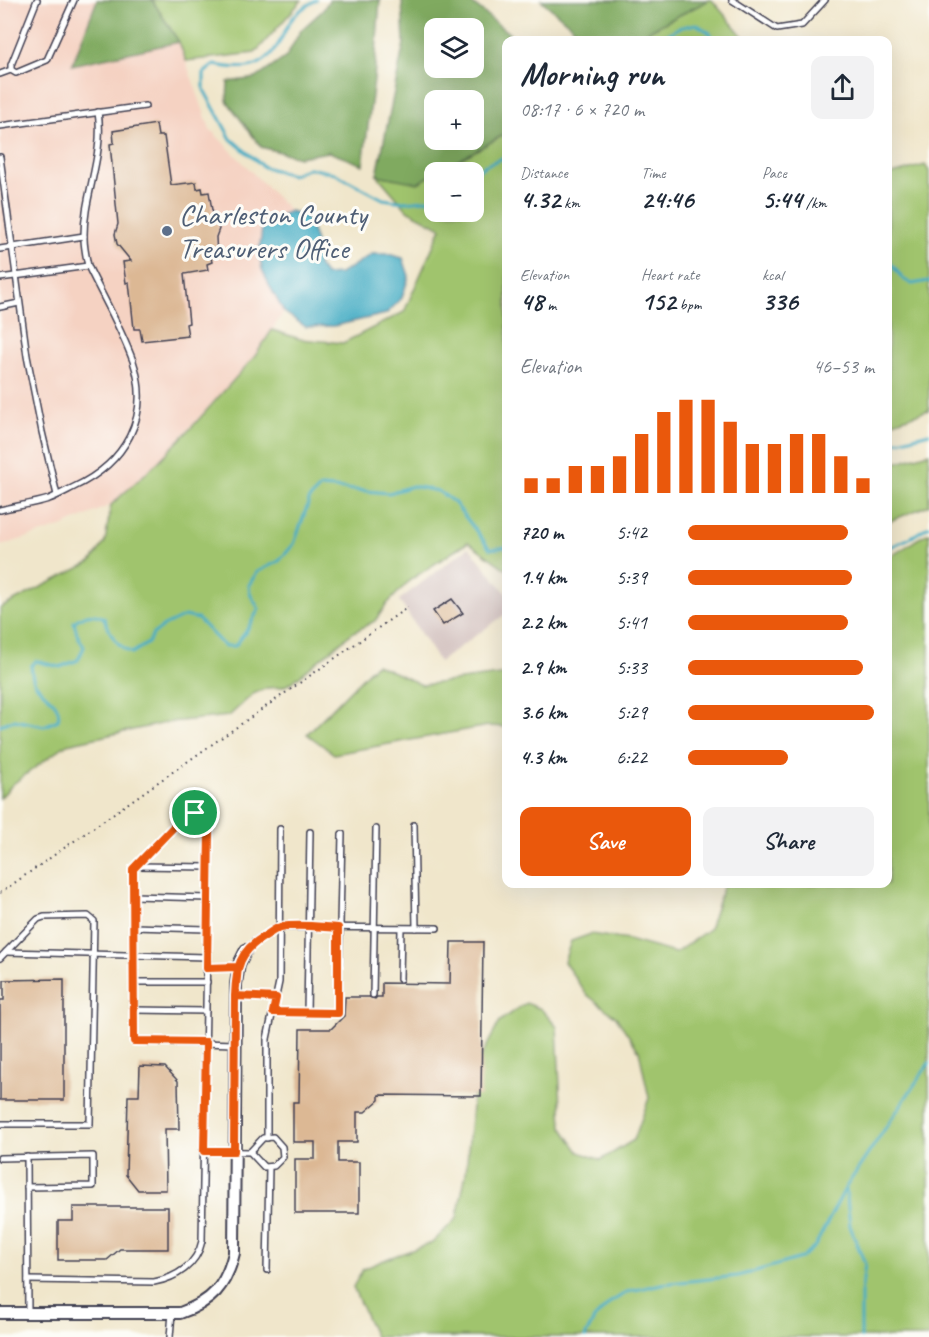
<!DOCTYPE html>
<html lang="en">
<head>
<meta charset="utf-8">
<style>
  body { margin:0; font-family:Caveat,sans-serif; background:#f2f2f3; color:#1f2937; height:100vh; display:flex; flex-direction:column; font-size:22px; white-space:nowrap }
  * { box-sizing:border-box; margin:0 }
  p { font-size:20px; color:#747a83 }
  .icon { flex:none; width:33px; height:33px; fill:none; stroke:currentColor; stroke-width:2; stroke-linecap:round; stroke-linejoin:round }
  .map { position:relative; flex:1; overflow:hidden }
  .side { position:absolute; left:502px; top:36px; width:390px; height:852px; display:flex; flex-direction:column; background:#fff; border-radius:12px; box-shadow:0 6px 24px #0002 }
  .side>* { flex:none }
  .controls { position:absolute; left:424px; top:18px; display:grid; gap:12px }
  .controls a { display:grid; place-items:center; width:60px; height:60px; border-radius:12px; background:#fff; box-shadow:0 6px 24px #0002; font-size:30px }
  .pin { position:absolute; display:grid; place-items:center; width:51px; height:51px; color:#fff; margin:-26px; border:3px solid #fff; border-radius:50%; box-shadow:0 2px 6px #0007 }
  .round { display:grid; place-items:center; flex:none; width:63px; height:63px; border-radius:12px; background:#f2f2f3 }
  .head { display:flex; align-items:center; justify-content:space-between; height:102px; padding:0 18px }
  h1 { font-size:33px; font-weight:600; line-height:45px }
  .stats { display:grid; grid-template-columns:repeat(3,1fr); gap:9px; height:102px; padding:6px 18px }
  .stats div { display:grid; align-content:center }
  .stats b { font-size:26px; font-weight:600 }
  .stats small { font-size:16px; font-weight:400 }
  .stats p { font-size:16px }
  .chart { height:168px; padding:12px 18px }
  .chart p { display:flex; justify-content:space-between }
  .chart svg { width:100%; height:108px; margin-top:6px; stroke:#ea580c; stroke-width:6 }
  .primary-button { display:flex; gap:12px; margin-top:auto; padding:12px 18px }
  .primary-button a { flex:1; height:69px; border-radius:12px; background:#ea580c; color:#fff; font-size:24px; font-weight:600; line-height:69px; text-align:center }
  .primary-button a+a { background:#f2f2f3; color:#1f2937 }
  ul { padding:0 18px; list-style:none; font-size:20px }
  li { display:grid; grid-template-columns:96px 72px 1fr; align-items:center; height:45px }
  li i { height:15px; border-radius:8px; background:#ea580c }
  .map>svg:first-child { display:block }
  .built { fill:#f5d2c2 }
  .industrial { fill:#d1bfbd }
  .green { fill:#a0c46d; stroke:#617354; stroke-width:1.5; fill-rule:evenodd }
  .forest { fill:#80aa60; stroke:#51664e; stroke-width:1.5; fill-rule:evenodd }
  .water { fill:#46adc5; stroke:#346880; stroke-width:1.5 }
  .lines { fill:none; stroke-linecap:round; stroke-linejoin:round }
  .stream { stroke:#46adc5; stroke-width:3 }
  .building { fill:#dcb894 }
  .lane-casing { stroke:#413f51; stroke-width:8 }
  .street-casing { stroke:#413f51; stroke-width:14 }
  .path { stroke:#413f51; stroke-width:2; stroke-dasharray:1.5 4.5; stroke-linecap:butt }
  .lane { stroke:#fff; stroke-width:5 }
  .street { stroke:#fff; stroke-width:10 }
  .route-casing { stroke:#fff; stroke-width:12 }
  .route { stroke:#ea580c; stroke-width:8 }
  .service-dot { fill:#5c6f8a; stroke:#fdfcf7; stroke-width:2 }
  .labels { text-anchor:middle; stroke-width:6; stroke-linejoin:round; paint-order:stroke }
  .service-label { font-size:30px; fill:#4e5e75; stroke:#fdfcf7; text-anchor:start }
</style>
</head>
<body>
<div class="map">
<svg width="929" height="1337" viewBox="0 0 929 1337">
  <rect width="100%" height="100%" fill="#fdfcf7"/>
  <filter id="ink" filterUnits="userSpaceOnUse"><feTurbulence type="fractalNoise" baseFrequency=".0167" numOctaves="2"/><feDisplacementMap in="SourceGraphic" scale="12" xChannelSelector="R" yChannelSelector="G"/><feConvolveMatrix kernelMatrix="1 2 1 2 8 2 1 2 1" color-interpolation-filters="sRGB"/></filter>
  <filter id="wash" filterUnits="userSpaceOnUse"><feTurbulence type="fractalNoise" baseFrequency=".008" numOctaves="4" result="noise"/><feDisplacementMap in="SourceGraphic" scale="24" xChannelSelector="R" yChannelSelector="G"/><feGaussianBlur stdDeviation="1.35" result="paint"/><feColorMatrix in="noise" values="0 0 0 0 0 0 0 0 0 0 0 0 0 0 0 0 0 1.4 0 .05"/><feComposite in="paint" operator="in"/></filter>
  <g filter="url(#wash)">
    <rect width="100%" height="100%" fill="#f0e6cb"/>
    <polygon class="built" points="0,0 97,0 72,64 179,42 210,129 290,211 273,219 259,252 262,269 284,312 255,356 157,463 111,505 61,527 0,546"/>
    <polygon class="industrial" points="469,547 507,594 507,613 439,662 399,600"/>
    <g class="green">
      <polygon points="152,0 302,0 255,53 186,61 179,42"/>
      <polygon points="709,0 712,0 746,40 631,40"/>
      <path d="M507 133V570L468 542 410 580 387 604 375 621 352 633 291 683 282 687 267 688 253 694 229 716 170 722 67 744 13 784 0 798V608L91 562 105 542 111 505 157 463 191 428 255 356 272 330 300 339 343 343 404 312 441 228 407 210 377 175 418 182ZM435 172H474V212H435Z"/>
      <polygon points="925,165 929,171 929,410 888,424 888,175"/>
      <polygon points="929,453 929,505 888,522 888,465"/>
      <path d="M929 533V1337H375L353 1287 363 1269 389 1258 432 1243 457 1218 466 1173 475 1073 483 1053 500 1021 526 1003 541 1009 557 1027 562 1127 579 1152 601 1160 634 1140 649 1098 639 1051 616 1017 586 994 564 962 571 941 591 934 628 940 675 953 709 929 724 884H888V557C903 551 914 539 929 533Z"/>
      <polygon points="376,664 422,685 507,674 507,727 488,726 334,754 307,734"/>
    </g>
    <g class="forest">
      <polygon points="97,0 152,0 179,42 72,65"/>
      <polygon points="329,0 380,0 374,80 363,165 329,152 299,157 261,147 227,101 228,82 256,78 286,57 301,30 323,10"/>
      <path d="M402 0H468L517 40H507V133L418 183 377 175 404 43ZM474 28V68H435V28ZM474 100V140H435V100Z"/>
      <polygon points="541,0 709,0 631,40 588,40"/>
    </g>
    <path class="water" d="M290 211 304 215C314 232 319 245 318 265L325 275 340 274 372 254H388L403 258 409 276 402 298 386 314 334 326 306 327 284 312 269 285 262 269 259 252 262 229 273 219Z"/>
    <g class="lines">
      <g class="stream">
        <path d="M316 0C306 6 296 12 290 22 286 28 283 36 279 43 263 71 243 70 214 65L204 73V90L231 139 264 167 292 175 309 168 334 173 383 199 404 202 435 199"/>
        <polyline points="659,40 678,28 696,24 710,33 714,40"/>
        <polyline points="474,175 484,166 507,156"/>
        <polyline points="888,241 889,261 903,279 912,284 929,281"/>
        <polyline points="888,444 929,433"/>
        <polyline points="888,548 910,538 929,526"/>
        <path d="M0 725 14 720 44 726 58 720C63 701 41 696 34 681 32 677 32 671 31 666L36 661 60 667 78 660 84 647 77 634 74 622C84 614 92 612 104 618 109 632 117 647 132 653L148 643 153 634 164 626 185 616 198 619 224 646H235L245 633 259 609 250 594 249 585 257 572 279 561 294 544 310 498 321 487 389 493 413 486 438 491 454 502 490 549 507 547"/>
        <polyline points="846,1189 850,1226 865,1264 861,1294 861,1337"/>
        <polyline points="585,1337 594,1319 611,1302 627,1292 661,1284 738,1276 801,1258 815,1246 846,1187 929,1063"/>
      </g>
    </g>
    <g id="blocks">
      <g class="building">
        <polygon points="156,124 158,136 164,136 171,185 196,182 197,189 202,188 203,193 209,192 212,210 219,229 216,237 217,257 211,258 212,262 207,264 208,270 184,274 189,323 186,324 188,336 142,341 140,329 134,329 129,282 126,283 123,262 131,261 117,244 115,234 118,224 110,144 114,143 113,131"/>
        <polygon points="452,599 463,613 443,625 433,611"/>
        <polygon points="451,942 483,942 481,1096 379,1095 379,1100 365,1112 357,1112 357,1142 338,1142 338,1162 359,1162 359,1213 295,1213 295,1159 315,1159 315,1142 293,1142 293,1102 299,1102 300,1029 331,1029 344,1016 345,997 369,997 375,999 377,997 382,997 382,983 450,984"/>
        <polygon points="64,979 64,1100 0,1100 0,1000 4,1000 4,980"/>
        <polygon points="140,1066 165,1067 178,1081 179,1129 165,1129 166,1190 138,1190 126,1175 128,1096 139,1096"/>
        <polygon points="73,1207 168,1207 168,1249 120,1249 107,1260 58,1260 58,1221 73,1221"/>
      </g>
    </g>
  </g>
  <g filter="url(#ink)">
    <use href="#blocks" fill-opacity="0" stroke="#413f51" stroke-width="1.5"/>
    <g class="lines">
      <g class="lane-casing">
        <g id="lane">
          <polyline points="732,0 777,29 802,25 825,0"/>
          <polyline points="11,70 11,65 37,0"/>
          <polyline points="0,74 11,70 16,73 47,60 74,0"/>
          <polyline points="0,126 145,106"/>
          <polyline points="0,157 27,356 42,432 57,495"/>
          <polyline points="0,249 84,236"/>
          <polyline points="0,278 88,266"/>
          <polyline points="0,307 19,303"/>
          <path d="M0 510C16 506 33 504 49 499 57 496 66 491 74 487 125 463 152 417 133 361 121 328 103 297 88 266 86 256 84 247 84 238 83 196 105 155 98 112"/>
          <polyline points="414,825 416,928"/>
          <polyline points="136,866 209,867"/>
          <polyline points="133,896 208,898"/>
          <polyline points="133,927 207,929"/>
          <polyline points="246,950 257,940 280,927 437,928"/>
          <polyline points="6,952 207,957"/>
          <polyline points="0,958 38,919 44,917 88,916 94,921 90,1124 0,1124"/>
          <polyline points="207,968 238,967"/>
          <polyline points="400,979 401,928"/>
          <polyline points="134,982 207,982"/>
          <polyline points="373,995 376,829"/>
          <polyline points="235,996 276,998"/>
          <polyline points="134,1010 206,1011"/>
          <polyline points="273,1012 338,1013 342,834"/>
          <polyline points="307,1013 310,832"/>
          <polyline points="267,1138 267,1039 279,982 280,829"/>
          <polyline points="204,1151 250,1152 263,1138 273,1137 282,1147 283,1157 274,1166 264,1167 250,1152"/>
          <polyline points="27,1157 28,1313"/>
          <polyline points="0,1158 93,1156 93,1186 27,1187"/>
          <polyline points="267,1270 269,1167"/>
          <path d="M28 1280 154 1282C176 1278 197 1265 202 1241L209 830 206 819 195 813 186 814 133 869 134 1041 235 1044"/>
          <polyline points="170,1337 172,1313"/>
        </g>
      </g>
      <g class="street-casing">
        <path id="street" d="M0 1313H180C212 1302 226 1286 234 1253L236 984 239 964 246 950"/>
      </g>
      <polyline class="path" points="0,893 408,607"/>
      <use href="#lane" class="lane"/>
      <use href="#street" class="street"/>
    </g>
  </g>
  <g class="lines" filter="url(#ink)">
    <g class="route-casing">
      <path id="route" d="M195 813 186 814 133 869 134 1041 206 1042 204 1151H234L235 996C236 968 239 951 265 936 270 933 276 928 281 927 299 924 320 927 338 928V1013L273 1012 276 998 235 996 238 967 207 968 209 830 206 819 195 813"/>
    </g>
    <use href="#route" class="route"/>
  </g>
  <circle class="service-dot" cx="167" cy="231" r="6"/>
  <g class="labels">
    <g class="service-label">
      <text x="179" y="224">Charleston County<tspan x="179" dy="34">Treasurers Office</tspan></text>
    </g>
  </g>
</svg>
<div class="controls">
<a><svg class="icon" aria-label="layers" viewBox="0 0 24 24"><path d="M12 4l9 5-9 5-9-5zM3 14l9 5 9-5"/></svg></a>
<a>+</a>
<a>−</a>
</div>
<div class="pin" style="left:195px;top:813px;background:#1e9e55"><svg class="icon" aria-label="arrive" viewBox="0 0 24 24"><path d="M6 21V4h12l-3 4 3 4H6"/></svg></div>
<section class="side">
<div class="head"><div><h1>Morning run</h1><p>08:17 · 6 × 720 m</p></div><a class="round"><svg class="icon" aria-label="share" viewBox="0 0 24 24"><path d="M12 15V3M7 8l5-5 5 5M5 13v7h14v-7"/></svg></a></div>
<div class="stats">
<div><p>Distance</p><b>4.32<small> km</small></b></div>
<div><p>Time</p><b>24:46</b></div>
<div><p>Pace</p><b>5:44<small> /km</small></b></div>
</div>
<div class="stats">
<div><p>Elevation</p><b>48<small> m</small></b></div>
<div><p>Heart rate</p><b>152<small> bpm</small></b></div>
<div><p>kcal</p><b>336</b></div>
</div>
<div class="chart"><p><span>Elevation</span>46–53 m</p>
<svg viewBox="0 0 160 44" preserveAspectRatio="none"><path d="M5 44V38M15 44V38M25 44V33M35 44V33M45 44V29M55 44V20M65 44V11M75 44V6M85 44V6M95 44V15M105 44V24M115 44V24M125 44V20M135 44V20M145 44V29M155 44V38"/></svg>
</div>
<ul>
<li><b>720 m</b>5:42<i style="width:86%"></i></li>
<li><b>1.4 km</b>5:39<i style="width:88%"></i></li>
<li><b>2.2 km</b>5:41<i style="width:86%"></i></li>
<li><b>2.9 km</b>5:33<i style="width:94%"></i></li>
<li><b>3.6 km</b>5:29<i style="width:100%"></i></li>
<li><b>4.3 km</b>6:22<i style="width:54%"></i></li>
</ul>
<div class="primary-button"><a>Save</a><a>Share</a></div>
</section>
</div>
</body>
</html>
